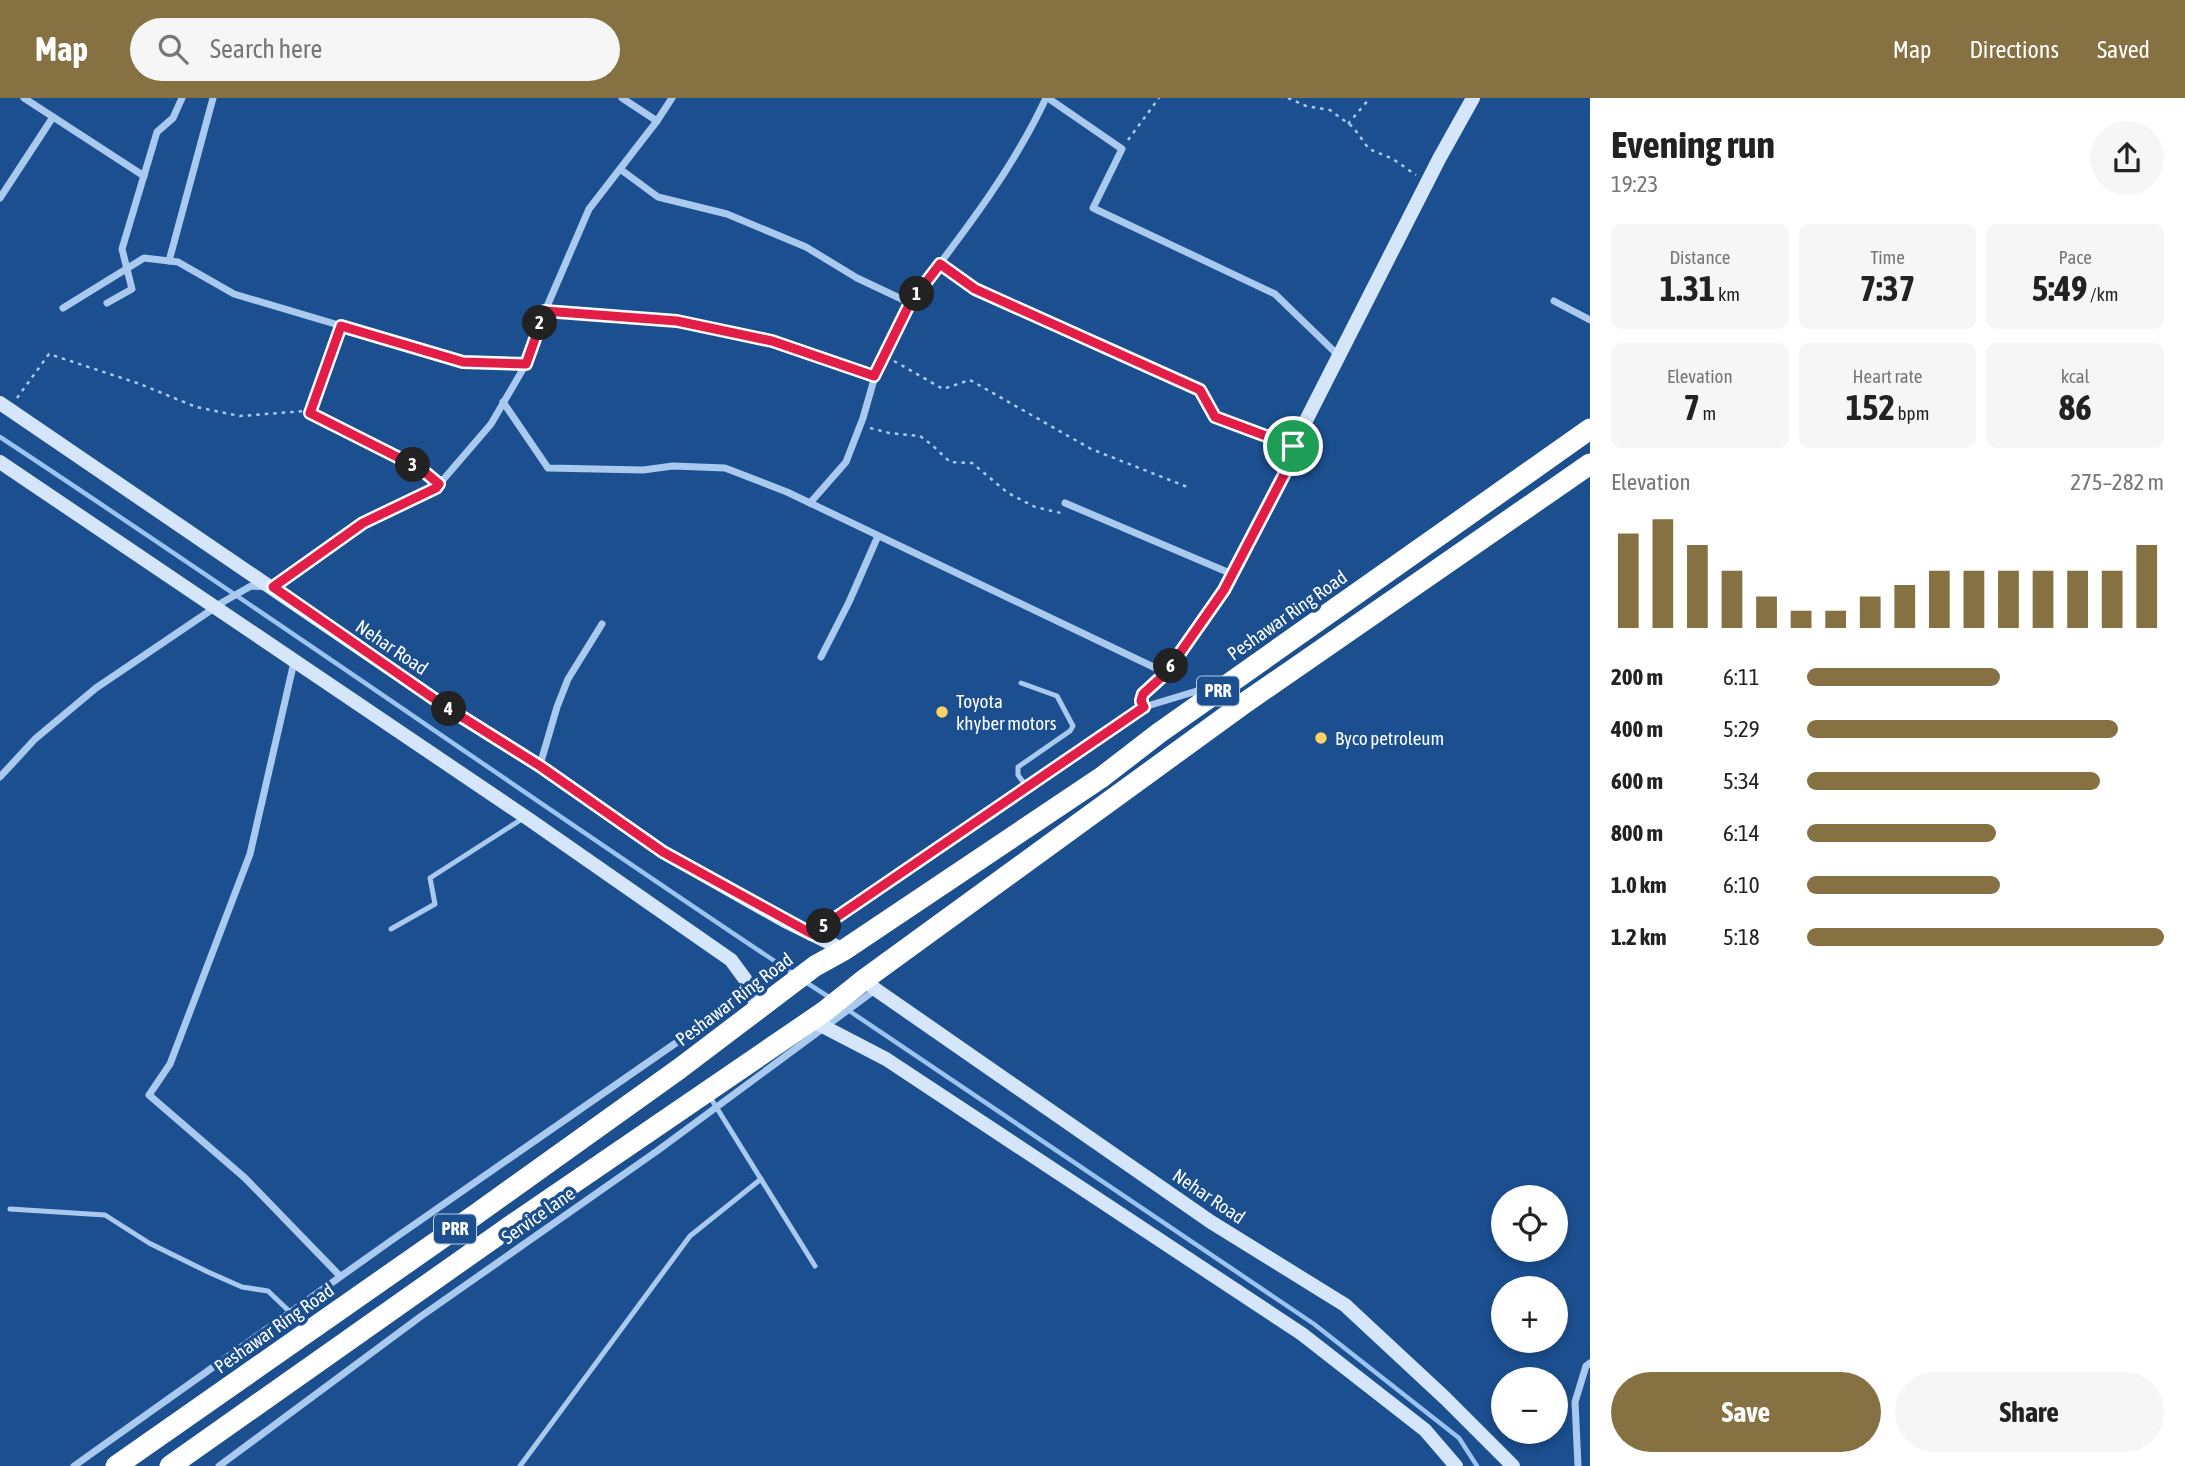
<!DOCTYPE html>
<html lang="en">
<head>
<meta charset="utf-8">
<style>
  body { margin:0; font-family:"Asap Condensed",sans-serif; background:#f6f6f6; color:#222; height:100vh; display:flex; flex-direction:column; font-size:26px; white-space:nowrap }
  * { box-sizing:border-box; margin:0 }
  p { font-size:23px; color:#767676 }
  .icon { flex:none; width:38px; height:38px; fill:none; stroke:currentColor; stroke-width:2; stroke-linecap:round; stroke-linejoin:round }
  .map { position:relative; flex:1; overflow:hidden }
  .panel { display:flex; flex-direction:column; background:#fff; width:595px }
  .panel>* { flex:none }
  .controls { position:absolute; left:1491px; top:1087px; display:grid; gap:14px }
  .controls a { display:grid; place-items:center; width:77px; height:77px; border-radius:50%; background:#fff; box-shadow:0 4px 10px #0003; font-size:35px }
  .pin { position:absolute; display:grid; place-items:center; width:60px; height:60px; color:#fff; margin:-30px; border:4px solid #fff; border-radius:50%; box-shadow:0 2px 7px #0007 }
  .km { position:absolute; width:35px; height:35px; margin:-18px; border-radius:50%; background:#222; color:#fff; font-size:19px; line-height:35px; text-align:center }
  .round { display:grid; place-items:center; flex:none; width:74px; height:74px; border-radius:37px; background:#f6f6f6 }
  .overview { display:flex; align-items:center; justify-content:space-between; height:119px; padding:0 21px }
  h1 { font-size:38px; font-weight:700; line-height:52px }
  .metrics { display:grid; grid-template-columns:repeat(3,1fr); gap:10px; height:119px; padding:7px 21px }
  .metrics div { display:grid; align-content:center; border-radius:10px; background:#f6f6f6; text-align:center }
  .metrics b { font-size:35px; font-weight:700 }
  .metrics small { font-size:19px; font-weight:400 }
  .metrics p { font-size:19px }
  .chart { height:196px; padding:14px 21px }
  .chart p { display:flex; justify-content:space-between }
  .chart svg { width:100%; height:126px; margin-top:7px; stroke:#857141; stroke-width:6 }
  .button { display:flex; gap:14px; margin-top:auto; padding:14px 21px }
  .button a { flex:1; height:80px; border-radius:42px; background:#857141; color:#fff; font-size:28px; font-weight:700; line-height:80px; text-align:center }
  .button a+a { background:#f6f6f6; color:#222 }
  ul { padding:0 21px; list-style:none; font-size:23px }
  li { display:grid; grid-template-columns:112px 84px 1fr; align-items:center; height:52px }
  li i { height:18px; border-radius:9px; background:#857141 }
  header { display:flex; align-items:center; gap:42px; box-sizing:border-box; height:98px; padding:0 35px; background:#857141; color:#fff }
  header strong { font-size:33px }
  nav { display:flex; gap:38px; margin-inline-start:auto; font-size:24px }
  .search { width:490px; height:63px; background:#f6f6f6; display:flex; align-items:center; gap:18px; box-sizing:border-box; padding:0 24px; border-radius:38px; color:#767676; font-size:26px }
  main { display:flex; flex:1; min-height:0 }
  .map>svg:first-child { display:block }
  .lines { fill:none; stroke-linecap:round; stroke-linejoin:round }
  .stream { stroke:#9cc4f0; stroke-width:4.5 }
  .path { stroke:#a9c9ee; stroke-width:2.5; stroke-dasharray:3.5 5; stroke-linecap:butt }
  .lane { stroke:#a9c9ee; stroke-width:5 }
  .street { stroke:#a9c9ee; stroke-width:7 }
  .secondary { stroke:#d6e6fa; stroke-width:14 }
  .highway { stroke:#fff; stroke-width:21 }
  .route-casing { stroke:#fff; stroke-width:14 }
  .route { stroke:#e11d48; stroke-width:9 }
  .poi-dot { fill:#ffd166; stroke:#1b4f8f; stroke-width:2.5 }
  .labels { text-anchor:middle; stroke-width:7; stroke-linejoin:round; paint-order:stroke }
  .shield { fill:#1b4f8f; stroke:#bbcadd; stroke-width:2 }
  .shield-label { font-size:18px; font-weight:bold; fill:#fff }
  .street-label { font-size:19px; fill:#fff; stroke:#1b4f8f }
  .poi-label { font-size:19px; fill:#fff; stroke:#1b4f8f; text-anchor:start }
</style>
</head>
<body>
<header>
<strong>Map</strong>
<div class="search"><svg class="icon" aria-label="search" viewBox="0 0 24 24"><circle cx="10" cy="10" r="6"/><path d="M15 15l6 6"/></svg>Search here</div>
<nav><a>Map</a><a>Directions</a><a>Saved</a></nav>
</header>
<main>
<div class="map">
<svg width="1590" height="1368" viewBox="0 0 1590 1368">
  <rect width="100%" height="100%" fill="#1b4f8f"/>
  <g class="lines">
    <g class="stream">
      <path d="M0 339C267 515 528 699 794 876"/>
      <polyline points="804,883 832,901"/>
      <polyline points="848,912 1314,1226 1459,1340 1477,1368"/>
    </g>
    <g class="path">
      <polyline points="1288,0 1306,8 1330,12 1353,29 1369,51 1393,61 1416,77"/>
      <polyline points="1348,26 1370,0"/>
      <polyline points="1128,42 1159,0"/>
      <polyline points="894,263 943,291 970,282 1091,351 1190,390"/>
      <polyline points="17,300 49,256 140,286 196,309 240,318 305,313 366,342 421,371 430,379"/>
      <polyline points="310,315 338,236"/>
      <polyline points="870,330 889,335 920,338 932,347 950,364 972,365 1008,395 1035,409 1061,415"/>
    </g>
    <g class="lane">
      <polyline points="1021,585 1057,598 1073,628 1070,633 1018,669 1018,677 1027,689"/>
      <polyline points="391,831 435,806 430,780 525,719"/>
      <polyline points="710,999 815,1168"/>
      <polyline points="10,1111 105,1117 149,1145 208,1174 242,1189 268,1193 290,1214"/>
      <polyline points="520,1368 690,1138 761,1081"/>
    </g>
    <g class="street">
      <polyline points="24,0 144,78"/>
      <polyline points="622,0 657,23"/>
      <polyline points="1048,0 1122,51 1093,110 1275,196 1340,259"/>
      <path d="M620 71 658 99 727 116 806 149 857 180 910 205C960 139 1011 75 1046 0"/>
      <polyline points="0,100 53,19"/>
      <polyline points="169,163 213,0"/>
      <polyline points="940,165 975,191 1200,292 1215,319 1293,347"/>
      <polyline points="1554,203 1590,222"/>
      <polyline points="107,205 132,191 122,151 157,34 173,20 182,0"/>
      <polyline points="63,210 144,160 178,164 234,196 463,264 526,266"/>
      <polyline points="545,213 677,223 772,243 875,278"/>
      <polyline points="503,304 548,370 643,372 673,368 725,370 787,394 1166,575"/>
      <polyline points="810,405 846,364 863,320 875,278 910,205"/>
      <polyline points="1065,405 1232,476"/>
      <polyline points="821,559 849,504 878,438"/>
      <polyline points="294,564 250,756 170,966 149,997 245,1080 340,1178"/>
      <polyline points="540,667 557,609 568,581 602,526"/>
      <polyline points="0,679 35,641 96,590 223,504 251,488 273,489 363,425 436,390 491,326 526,266 545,213 589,111 657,23 672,0"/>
      <polyline points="812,836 1144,609 1210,589"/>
      <polyline points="74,1368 392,1142 696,931 749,890"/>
      <polyline points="219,1368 420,1219 657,1053 875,892"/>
      <polyline points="1578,1368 1575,1304 1586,1268 1590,1265"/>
    </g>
    <g class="secondary">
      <polyline points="0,305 452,613 540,668 663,754 785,823 844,852"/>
      <polyline points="0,364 530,722 731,862 745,881 759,912"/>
      <polyline points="1144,609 1141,603 1143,596 1166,575 1224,492 1286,373 1293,348 1439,61 1473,0"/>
      <polyline points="865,881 875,891 1211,1124 1345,1207 1445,1300 1513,1368"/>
      <polyline points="811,922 886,961 1302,1236 1425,1332 1456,1368"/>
    </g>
    <g class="highway">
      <polyline points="116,1368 475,1117 679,971 815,868 844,852 1102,679 1159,635 1590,331"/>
      <polyline points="170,1368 509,1129 825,913 865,881 1246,604 1590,366"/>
    </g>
  </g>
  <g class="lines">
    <g class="route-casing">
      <polygon id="route" points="940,166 975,191 1200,292 1215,319 1293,348 1286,373 1224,492 1166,575 1143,596 1141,603 1144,609 812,836 663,754 540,668 443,607 273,489 363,425 436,390 439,386 421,371 310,315 341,228 463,264 526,266 545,213 677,223 772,243 874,278 910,205"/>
    </g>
    <use href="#route" class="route"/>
  </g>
  <g class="poi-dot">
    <circle cx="942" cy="614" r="7"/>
    <circle cx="1321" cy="640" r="7"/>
  </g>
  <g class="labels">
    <g class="shield">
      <rect x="1197" y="578.5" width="42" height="29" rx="5"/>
      <rect x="434" y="1116.5" width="42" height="29" rx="5"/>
    </g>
    <g class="shield-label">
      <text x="1218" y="599">PRR</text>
      <text x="455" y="1137">PRR</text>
    </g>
    <g class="street-label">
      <text transform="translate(1287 517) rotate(-35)" y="7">Peshawar Ring Road</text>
      <text transform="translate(392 549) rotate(34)" y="7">Nehar Road</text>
      <text transform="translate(734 901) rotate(-37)" y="7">Peshawar Ring Road</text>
      <text transform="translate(1209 1098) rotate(34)" y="7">Nehar Road</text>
      <text transform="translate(538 1117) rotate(-35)" y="7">Service lane</text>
      <text transform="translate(274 1230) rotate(-35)" y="7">Peshawar Ring Road</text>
    </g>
    <g class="poi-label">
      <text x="956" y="610">Toyota<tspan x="956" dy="22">khyber motors</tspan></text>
      <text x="1335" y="647">Byco petroleum</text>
    </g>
  </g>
</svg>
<div class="controls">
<a><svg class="icon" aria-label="locate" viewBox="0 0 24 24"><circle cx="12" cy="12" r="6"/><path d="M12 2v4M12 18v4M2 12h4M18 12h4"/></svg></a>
<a>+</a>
<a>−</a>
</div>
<div class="pin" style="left:1293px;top:348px;background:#1e9e55"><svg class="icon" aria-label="arrive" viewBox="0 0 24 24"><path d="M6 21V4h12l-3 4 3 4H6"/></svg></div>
<b class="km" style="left:917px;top:196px">1</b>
<b class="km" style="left:540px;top:225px">2</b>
<b class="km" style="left:413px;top:367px">3</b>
<b class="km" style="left:449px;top:611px">4</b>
<b class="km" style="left:824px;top:828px">5</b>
<b class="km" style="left:1171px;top:568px">6</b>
</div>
<section class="panel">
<div class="overview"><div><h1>Evening run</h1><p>19:23</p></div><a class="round"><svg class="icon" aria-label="share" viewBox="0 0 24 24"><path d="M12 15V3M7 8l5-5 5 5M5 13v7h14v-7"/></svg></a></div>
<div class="metrics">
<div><p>Distance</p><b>1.31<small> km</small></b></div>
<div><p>Time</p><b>7:37</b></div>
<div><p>Pace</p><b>5:49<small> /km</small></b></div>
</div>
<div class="metrics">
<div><p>Elevation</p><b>7<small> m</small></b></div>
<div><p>Heart rate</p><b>152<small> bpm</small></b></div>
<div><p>kcal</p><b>86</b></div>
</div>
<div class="chart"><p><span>Elevation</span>275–282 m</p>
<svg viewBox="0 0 160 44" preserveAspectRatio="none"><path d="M5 44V11M15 44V6M25 44V15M35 44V24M45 44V33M55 44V38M65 44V38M75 44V33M85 44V29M95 44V24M105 44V24M115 44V24M125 44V24M135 44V24M145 44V24M155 44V15"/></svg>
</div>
<ul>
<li><b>200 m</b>6:11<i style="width:54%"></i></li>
<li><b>400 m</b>5:29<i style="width:87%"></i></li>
<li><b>600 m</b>5:34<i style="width:82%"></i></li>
<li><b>800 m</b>6:14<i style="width:53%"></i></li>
<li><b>1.0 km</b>6:10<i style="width:54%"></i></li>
<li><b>1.2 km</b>5:18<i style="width:100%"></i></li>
</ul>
<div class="button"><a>Save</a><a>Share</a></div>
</section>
</main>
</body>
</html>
